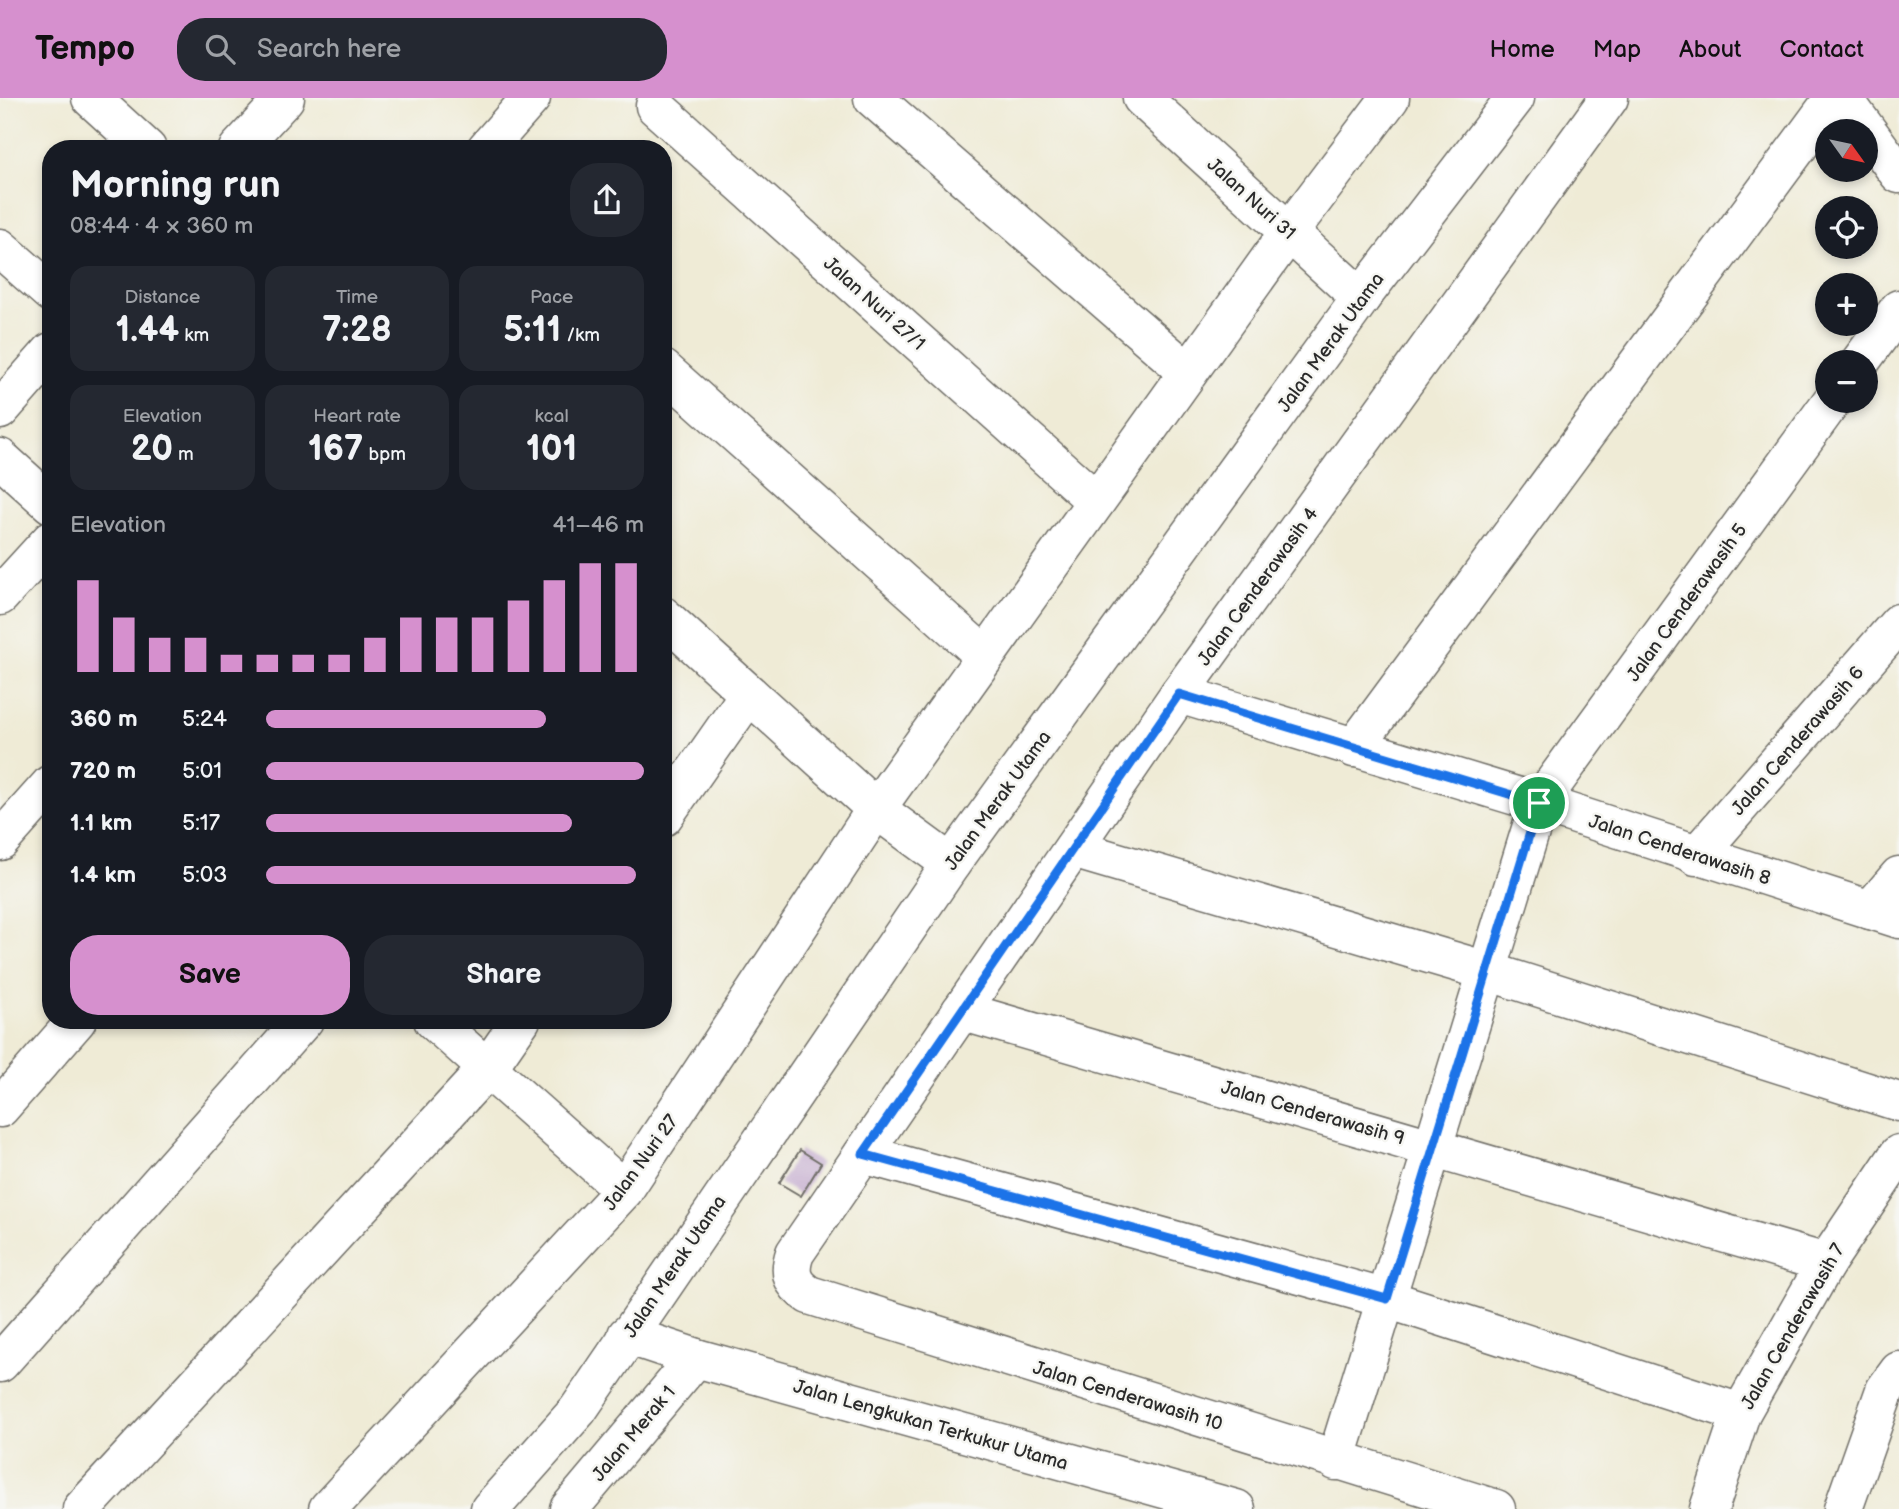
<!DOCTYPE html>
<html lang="en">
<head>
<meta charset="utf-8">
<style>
  body { margin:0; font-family:"Balsamiq Sans",sans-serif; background:#242831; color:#f1f3f6; height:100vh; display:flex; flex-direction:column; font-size:26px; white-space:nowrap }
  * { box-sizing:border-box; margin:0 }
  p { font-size:23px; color:#9ea1a6 }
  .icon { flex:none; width:38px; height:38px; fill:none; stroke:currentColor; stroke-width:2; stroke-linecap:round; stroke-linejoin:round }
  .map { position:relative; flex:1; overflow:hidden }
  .side { position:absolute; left:42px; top:42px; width:630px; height:889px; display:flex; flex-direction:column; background:#171b24; border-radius:28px; box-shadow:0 4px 10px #0003 }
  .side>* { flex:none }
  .needle { width:46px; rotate:123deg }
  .tools { position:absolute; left:1815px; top:21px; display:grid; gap:14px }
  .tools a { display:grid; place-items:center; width:63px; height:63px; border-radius:50%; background:#171b24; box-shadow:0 4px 10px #0003; font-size:35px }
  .pin { position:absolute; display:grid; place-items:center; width:60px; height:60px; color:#fff; margin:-30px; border:4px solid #fff; border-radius:50%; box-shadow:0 2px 7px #0007 }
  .round { display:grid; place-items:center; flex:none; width:74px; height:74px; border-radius:28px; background:#242831 }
  .head { display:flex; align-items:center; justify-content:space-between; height:119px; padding:0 28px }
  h1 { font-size:38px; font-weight:800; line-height:52px }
  .metrics { display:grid; grid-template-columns:repeat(3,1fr); gap:10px; height:119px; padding:7px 28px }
  .metrics div { display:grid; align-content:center; border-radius:18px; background:#242831; text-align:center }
  .metrics b { font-size:35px; font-weight:800 }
  .metrics small { font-size:19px; font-weight:400 }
  .metrics p { font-size:19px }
  .chart { height:196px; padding:14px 28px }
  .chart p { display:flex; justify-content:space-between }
  .chart svg { width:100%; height:126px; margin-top:7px; stroke:#d690ce; stroke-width:6 }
  .cta { display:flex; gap:14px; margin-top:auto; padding:14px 28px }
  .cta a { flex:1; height:80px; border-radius:28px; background:#d690ce; color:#111; font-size:28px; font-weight:800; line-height:80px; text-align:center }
  .cta a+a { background:#242831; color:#f1f3f6 }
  ul { padding:0 28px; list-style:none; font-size:23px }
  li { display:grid; grid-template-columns:112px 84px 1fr; align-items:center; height:52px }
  li i { height:18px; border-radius:9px; background:#d690ce }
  header { display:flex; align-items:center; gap:42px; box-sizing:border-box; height:98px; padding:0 35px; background:#d690ce; color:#111 }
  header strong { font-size:33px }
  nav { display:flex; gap:38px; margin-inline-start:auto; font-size:24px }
  .search { width:490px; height:63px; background:#242831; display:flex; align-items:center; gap:18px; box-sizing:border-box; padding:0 24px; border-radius:28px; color:#9ea1a6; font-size:26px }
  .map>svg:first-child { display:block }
  .building { fill:#c0a5cc }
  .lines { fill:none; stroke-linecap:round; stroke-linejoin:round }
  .minor-casing { stroke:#706e67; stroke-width:41 }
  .minor { stroke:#fff; stroke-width:38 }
  .route-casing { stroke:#fff; stroke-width:14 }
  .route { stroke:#1a73e8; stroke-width:9 }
  .labels { text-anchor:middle; stroke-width:5; stroke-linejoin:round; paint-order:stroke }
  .street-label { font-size:19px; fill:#2b2b2b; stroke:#f6f6f2 }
</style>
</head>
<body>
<header>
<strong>Tempo</strong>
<div class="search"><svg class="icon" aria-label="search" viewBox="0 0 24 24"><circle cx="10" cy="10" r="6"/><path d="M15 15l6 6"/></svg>Search here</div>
<nav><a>Home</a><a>Map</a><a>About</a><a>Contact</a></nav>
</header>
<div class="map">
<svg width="1899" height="1411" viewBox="0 0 1899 1411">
  <rect width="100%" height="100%" fill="#f6f6f2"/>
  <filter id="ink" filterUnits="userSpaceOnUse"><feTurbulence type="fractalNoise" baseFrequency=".0143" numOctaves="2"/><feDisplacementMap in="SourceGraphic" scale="14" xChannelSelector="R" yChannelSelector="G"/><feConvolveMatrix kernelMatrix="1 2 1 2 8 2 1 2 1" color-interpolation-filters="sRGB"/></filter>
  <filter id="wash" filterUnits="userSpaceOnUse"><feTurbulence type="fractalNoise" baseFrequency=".00686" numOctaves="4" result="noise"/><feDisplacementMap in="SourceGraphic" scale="28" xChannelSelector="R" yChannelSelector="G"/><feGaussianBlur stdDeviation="1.57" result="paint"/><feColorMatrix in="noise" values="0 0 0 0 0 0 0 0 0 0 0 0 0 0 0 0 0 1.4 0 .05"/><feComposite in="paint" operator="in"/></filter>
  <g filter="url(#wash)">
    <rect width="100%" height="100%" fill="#efebd6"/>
    <g id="blocks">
      <polygon class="building" points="800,1052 821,1065 801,1098 779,1085"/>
    </g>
  </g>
  <g filter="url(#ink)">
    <use href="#blocks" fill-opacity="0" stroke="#706e67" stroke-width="2"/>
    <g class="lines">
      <g class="minor-casing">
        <g id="minor">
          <polyline points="91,0 147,51"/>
          <polyline points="873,0 1188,274"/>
          <polyline points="1142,0 1361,200"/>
          <polyline points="1843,0 1899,76"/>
          <polyline points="655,8 1096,403"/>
          <polyline points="238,51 285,0"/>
          <polyline points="486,51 531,0"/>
          <polyline points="0,150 51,195"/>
          <polyline points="1860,264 1899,211"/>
          <polyline points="663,271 985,558"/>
          <polyline points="0,312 51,254"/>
          <polyline points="0,360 51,406"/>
          <polyline points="0,498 51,442"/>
          <polyline points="663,518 876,711 951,766"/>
          <polyline points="1179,596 1539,705 1899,821"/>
          <polyline points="1354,650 1834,0"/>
          <polyline points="663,719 749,596"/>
          <polyline points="0,743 51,686"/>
          <polyline points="1073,751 1487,873 1899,1004"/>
          <polyline points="1696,758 1899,525"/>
          <polyline points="1870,812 1899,778"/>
          <polyline points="961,913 1826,1165"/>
          <polyline points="433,922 624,1092"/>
          <polyline points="0,1010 77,922"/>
          <polyline points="863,1056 1387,1201 1741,1315"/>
          <polyline points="627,1237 696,1260 1236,1411"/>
          <polyline points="0,1265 304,922"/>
          <polyline points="1336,1363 1539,705 1832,303"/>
          <polyline points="82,1411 487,971 521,922"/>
          <polyline points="328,1411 624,1092 876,711 1289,134 1390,0"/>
          <polyline points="490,1411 578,1312 951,766 1361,200 1515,0"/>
          <polyline points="569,1411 696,1260"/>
          <path d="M1496 1411 809 1197C792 1186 788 1175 795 1155L1179 596 1609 0"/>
          <polyline points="1709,1411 1741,1315 1826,1165 1899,1056"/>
          <polyline points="1843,1411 1885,1292 1899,1273"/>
        </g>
      </g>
      <use href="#minor" class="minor"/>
    </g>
  </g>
  <g class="lines" filter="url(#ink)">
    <g class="route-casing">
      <polygon id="route" points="1179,596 1539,705 1387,1201 863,1056"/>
    </g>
    <use href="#route" class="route"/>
  </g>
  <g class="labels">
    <g class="street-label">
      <text transform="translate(1252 100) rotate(42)" y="7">Jalan Nuri 31</text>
      <text transform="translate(875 205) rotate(42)" y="7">Jalan Nuri 27/1</text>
      <text transform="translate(1330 244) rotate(-54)" y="7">Jalan Merak Utama</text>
      <text transform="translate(1257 488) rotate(-54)" y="7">Jalan Cenderawasih 4</text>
      <text transform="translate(1686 504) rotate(-54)" y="7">Jalan Cenderawasih 5</text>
      <text transform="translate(1797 642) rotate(-49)" y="7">Jalan Cenderawasih 6</text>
      <text transform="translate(997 702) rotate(-54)" y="7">Jalan Merak Utama</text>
      <text transform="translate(1680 751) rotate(18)" y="7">Jalan Cenderawasih 8</text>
      <text transform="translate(1313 1014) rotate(16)" y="7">Jalan Cenderawasih 9</text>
      <text transform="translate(640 1064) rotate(-54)" y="7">Jalan Nuri 27</text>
      <text transform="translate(674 1168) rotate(-56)" y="7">Jalan Merak Utama</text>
      <text transform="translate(1792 1228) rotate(-60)" y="7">Jalan Cenderawasih 7</text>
      <text transform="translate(1128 1297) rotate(17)" y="7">Jalan Cenderawasih 10</text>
      <text transform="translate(931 1326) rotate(16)" y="7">Jalan Lengkukan Terkukur Utama</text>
      <text transform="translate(633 1335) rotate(-50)" y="7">Jalan Merak 1</text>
    </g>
  </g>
</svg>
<div class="tools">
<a><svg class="needle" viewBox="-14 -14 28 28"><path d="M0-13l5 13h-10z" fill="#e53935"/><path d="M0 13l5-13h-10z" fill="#9ea1a6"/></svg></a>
<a><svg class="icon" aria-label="locate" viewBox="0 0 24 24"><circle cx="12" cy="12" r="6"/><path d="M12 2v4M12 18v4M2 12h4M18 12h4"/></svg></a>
<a>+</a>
<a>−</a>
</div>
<div class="pin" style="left:1539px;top:705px;background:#1e9e55"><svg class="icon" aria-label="arrive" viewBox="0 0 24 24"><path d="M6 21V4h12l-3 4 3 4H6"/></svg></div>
<section class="side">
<div class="head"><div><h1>Morning run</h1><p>08:44 · 4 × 360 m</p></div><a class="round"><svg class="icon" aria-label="share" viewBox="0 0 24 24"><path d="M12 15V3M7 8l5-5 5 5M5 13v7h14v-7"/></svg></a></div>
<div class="metrics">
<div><p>Distance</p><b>1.44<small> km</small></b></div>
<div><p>Time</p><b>7:28</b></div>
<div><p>Pace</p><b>5:11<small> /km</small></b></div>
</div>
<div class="metrics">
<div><p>Elevation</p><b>20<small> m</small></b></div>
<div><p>Heart rate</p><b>167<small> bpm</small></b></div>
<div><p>kcal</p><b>101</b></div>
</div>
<div class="chart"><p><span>Elevation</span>41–46 m</p>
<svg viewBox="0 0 160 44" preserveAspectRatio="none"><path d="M5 44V12M15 44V25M25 44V32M35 44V32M45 44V38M55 44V38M65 44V38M75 44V38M85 44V32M95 44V25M105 44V25M115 44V25M125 44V19M135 44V12M145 44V6M155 44V6"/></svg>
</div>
<ul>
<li><b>360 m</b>5:24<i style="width:74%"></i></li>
<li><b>720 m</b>5:01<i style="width:100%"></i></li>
<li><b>1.1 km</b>5:17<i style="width:81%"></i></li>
<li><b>1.4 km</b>5:03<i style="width:98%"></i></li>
</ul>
<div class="cta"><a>Save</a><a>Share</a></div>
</section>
</div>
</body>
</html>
